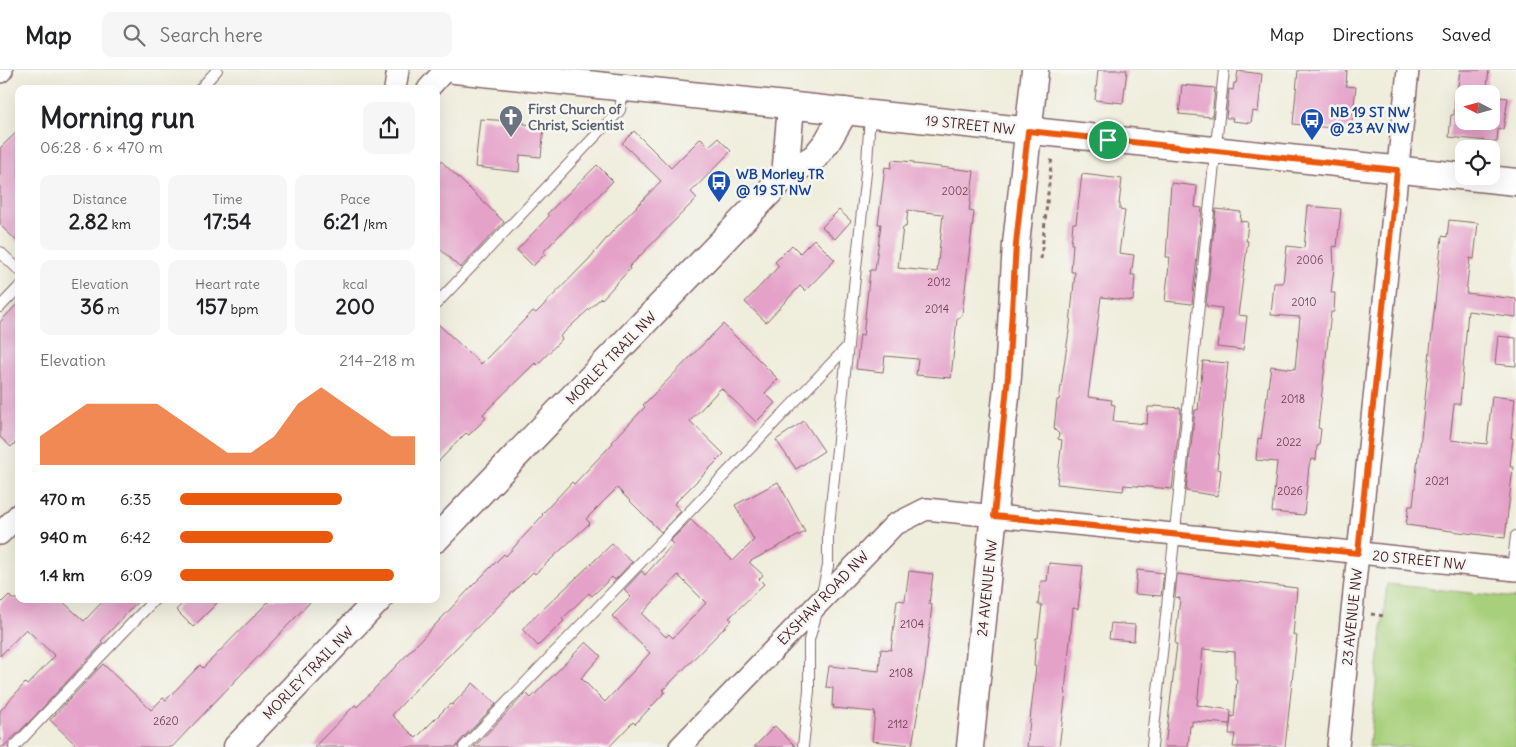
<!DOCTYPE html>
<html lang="en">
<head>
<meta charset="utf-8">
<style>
  body { margin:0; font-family:Delius,sans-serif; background:#f6f6f6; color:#202124; height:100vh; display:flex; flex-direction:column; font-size:19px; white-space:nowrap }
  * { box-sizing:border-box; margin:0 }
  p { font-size:16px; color:#757577 }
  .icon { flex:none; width:28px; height:28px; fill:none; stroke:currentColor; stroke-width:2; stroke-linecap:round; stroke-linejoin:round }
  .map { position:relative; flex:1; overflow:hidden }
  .panel { position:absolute; left:15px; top:15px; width:425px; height:518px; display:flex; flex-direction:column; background:#fff; border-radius:10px; box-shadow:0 5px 20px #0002 }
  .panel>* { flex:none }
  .needle { width:32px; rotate:276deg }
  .controls { position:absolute; left:1455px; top:15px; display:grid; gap:10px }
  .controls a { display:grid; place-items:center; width:45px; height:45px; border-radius:10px; background:#fff; box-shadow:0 5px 20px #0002; font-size:25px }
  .pin { position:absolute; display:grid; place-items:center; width:42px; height:42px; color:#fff; margin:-21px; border:2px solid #fff; border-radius:50%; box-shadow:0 1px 5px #0007 }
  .round { display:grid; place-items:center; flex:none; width:52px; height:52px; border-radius:10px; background:#f6f6f6 }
  .headline { display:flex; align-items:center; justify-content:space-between; height:85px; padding:0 25px }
  h1 { font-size:28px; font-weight:700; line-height:38px }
  .stats { display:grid; grid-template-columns:repeat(3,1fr); gap:8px; height:85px; padding:5px 25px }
  .stats div { display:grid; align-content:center; border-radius:10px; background:#f6f6f6; text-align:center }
  .stats b { font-size:21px; font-weight:700 }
  .stats small { font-size:14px; font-weight:400 }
  .stats p { font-size:14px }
  .chart { height:140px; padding:10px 25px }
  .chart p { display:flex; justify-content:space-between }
  .chart svg { width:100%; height:90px; margin-top:5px; fill:#ea580c; opacity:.7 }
  ul { padding:0 25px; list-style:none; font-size:16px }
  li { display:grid; grid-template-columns:80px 60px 1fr; align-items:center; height:38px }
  li i { height:12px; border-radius:6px; background:#ea580c }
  header { display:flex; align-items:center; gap:30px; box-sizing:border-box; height:70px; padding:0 25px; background:#fff; border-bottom:1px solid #e0e0e0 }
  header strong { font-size:24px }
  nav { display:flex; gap:28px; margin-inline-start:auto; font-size:18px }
  .search { width:350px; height:45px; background:#f6f6f6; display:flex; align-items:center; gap:12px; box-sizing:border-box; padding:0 18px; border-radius:10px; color:#757577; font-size:19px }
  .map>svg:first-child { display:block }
  .green { fill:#a8d07b; stroke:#797853 }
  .building { fill:#e5a2c9; fill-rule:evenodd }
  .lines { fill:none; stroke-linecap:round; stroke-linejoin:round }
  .service-casing { stroke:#846769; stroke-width:12 }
  .minor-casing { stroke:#846769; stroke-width:24 }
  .tertiary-casing { stroke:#846769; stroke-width:29 }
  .path { stroke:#846769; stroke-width:3; stroke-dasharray:4 4; stroke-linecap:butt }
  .service { stroke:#fff; stroke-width:10 }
  .minor { stroke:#fff; stroke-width:21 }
  .tertiary { stroke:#fff; stroke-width:26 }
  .route-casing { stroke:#fff; stroke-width:10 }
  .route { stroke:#ea580c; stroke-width:6 }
  .labels { text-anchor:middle; stroke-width:5; stroke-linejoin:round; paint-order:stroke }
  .number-label { font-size:11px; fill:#714052 }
  .worship-label { font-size:14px; font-weight:bold; fill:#5b616d; stroke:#f6f6f2; text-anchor:start }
  .transit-label { font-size:14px; font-weight:bold; fill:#164399; stroke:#f6f6f2; text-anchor:start }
  .street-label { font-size:14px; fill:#4a1f2b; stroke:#f6f6f2 }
</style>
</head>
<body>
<header>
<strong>Map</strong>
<div class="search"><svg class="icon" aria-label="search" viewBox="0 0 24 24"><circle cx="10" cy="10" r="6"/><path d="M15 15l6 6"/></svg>Search here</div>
<nav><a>Map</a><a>Directions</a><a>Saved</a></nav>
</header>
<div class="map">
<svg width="1516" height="677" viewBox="0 0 1516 677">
  <rect width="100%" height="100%" fill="#f6f6f2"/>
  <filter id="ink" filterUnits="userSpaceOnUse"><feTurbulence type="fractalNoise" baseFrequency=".02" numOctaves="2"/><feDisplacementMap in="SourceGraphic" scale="10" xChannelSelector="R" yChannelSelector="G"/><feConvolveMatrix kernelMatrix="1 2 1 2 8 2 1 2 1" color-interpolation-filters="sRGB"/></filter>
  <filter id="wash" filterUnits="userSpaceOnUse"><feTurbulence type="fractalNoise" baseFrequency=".0096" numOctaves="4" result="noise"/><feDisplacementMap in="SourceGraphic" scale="20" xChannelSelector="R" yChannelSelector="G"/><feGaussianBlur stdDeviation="1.12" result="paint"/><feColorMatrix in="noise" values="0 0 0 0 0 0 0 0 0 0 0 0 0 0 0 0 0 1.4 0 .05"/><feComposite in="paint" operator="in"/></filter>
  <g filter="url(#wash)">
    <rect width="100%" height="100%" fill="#efeddb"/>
    <polygon class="green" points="1387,514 1516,528 1516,677 1369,677"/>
    <g id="blocks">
      <g class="building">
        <polygon points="1098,0 1127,0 1123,33 1095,30"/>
        <polygon points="1298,0 1347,0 1346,16 1356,17 1351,60 1293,54"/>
        <polygon points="1460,0 1489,0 1486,24 1464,24 1464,51 1491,51 1491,26 1508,28 1503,60 1498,59 1497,72 1449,67 1451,45 1454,45 1455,22 1457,23"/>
        <polygon points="1238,1 1262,4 1258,42 1253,41 1251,53 1232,51 1233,48 1226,48 1229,19 1233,20 1234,13 1236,13"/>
        <polygon points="1182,15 1215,18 1212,47 1179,44"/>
        <polygon points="480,49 524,52 524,54 544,56 541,87 520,85 519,102 475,97"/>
        <polygon points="19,60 19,173 0,155 0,78"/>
        <polygon points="634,61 671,98 701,68 709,76 718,68 731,81 691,122 697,128 629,197 630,199 602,229 601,228 560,266 562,269 537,295 535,293 483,344 486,348 469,365 466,363 436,394 436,252 481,294 533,241 536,243 589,189 612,162 661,111 622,73"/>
        <polygon points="436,86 504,152 460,198 436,175"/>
        <path d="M892 90 914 92V94L974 101 969 141 974 142 962 245 957 249 951 308 916 305 918 289 885 286 883 302 856 299 860 265 863 266 870 200H875L881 154H878L885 97 891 98ZM908 140 943 144 937 202 898 198 903 157H906Z"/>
        <polygon points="597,95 613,111 543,182 545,184 533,196 517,180 549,146 547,144"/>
        <polygon points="1082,104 1122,109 1119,134 1120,134 1120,140 1125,141 1119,183 1134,185 1131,205 1135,205 1133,231 1101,227 1088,327 1112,330 1111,334 1115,335 1113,351 1147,354 1148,337 1154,337 1154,336 1181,338 1172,419 1124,415 1123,421 1057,414 1062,370 1058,369 1059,364 1054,359 1057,330 1059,330 1070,254 1075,202 1071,202 1073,174 1071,174 1073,153 1076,153"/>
        <polygon points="1171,113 1197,116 1195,137 1202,138 1192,234 1165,231 1170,187 1166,187"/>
        <polygon points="1308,136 1341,139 1337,177 1333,176 1334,198 1331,223 1335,223 1334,242 1331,242 1318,358 1321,359 1319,376 1317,376 1316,390 1311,389 1309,396 1304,445 1272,442 1277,392 1256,390 1258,368 1261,369 1271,296 1295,299 1300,247 1271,245 1274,213 1283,213 1287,176 1304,178"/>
        <polygon points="1216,139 1241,142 1240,151 1248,152 1246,171 1248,171 1238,245 1247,246 1243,280 1217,277 1222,238 1206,236"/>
        <polygon points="839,140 851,151 835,169 822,157"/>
        <polygon points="1449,150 1478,153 1474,189 1470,188 1466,223 1516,229 1516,247 1468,241 1460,334 1454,334 1450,370 1487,374 1492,326 1515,329 1511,368 1513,368 1510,397 1513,397 1505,468 1406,455 1409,436 1413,436 1418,386 1419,386 1442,166 1447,167"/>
        <polygon points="814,169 835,190 805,221 800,216 766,252 745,232 779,196 775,192 792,175 800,183"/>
        <polygon points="19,232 19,369 11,377 0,367 0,252"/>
        <polygon points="723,254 778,309 765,323 775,333 756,352 721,318 690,351 724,384 674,434 681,441 661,462 617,418 586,449 590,453 535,504 533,502 429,605 392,645 416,668 450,634 452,635 473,613 496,634 459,672 457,677 314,677 355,635 357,637 476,512 504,484 506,486 543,445 542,444 572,412 574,414 613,373 612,372 645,337 643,335"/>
        <polygon points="1498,266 1516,268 1516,296 1495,294"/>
        <polygon points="1203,291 1228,293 1217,399 1221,400 1218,426 1186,421 1195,340 1198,340"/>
        <polygon points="804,351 824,381 796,399 776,370"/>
        <path d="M778 412 805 462 749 492 763 505 759 509 764 514 729 548 732 550 663 620 665 622 635 654 633 652 609 677H474L526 623 531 628 586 572 601 586 581 608 605 632 650 583 612 546 631 527 624 520 642 501 645 505 673 474 670 471 691 450 733 491 754 470 735 435ZM678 505 706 533 673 568 669 564 666 567 642 544Z"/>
        <polygon points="612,474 632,492 615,510 612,507 592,526 589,523 562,549 564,551 538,576 522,559"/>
        <polygon points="1049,493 1083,496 1078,539 1073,538 1065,622 1066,622 1059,677 1027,677 1036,597 1034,596 1036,568 1038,568 1042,535 1038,535 1041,511 1047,511"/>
        <polygon points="1137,500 1164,503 1161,526 1135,524"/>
        <polygon points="909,501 933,504 929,534 932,534 925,601 912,675 872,671 875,642 833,638 834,635 832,636 833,618 826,617 829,596 879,601 881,579 891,580 897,530 905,531"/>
        <polygon points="1177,504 1297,518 1293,565 1297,566 1285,677 1233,677 1235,664 1229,664 1231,646 1234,647 1237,609 1235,609 1235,582 1203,579 1197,635 1231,640 1230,654 1192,651 1192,656 1190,656 1188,677 1165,677 1177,574 1175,574 1180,528 1175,527"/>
        <polygon points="9,525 12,529 60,529 84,551 105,529 140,529 101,571 103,573 28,653 3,677 0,677 0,641 25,613 27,615 55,586 26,559 0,586 0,534"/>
        <polygon points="187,529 221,529 193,557 176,540"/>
        <polygon points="271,529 313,529 172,677 78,677 50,650 103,594 151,640 163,628 166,630 200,595 203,598"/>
        <polygon points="1111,553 1135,555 1134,571 1109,569"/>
        <polygon points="775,656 796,677 754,677"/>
      </g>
    </g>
  </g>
  <g filter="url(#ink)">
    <use href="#blocks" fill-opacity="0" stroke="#846769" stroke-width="1"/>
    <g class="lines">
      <g class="service-casing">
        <g id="service">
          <polyline points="200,19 217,0"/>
          <polyline points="0,182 19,200"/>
          <polyline points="436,234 620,40 623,19"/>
          <polyline points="0,237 19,217"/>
          <polyline points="1512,500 1516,466"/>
          <polyline points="822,523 828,496 828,465 867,93 870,44"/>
          <polyline points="14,677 155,529"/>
          <polyline points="464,677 848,276"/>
          <polyline points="803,677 809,620 809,570 817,542"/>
          <polyline points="1152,677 1224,0"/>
        </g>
      </g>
      <g class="minor-casing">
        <g id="minor">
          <polyline points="0,2 2,0"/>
          <polyline points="395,19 398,0"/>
          <polyline points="428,19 445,0"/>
          <polyline points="0,464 19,444"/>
          <polyline points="680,677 894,455 926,439 1333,480 1516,500"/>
          <polyline points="1338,677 1408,0"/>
        </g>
      </g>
      <g class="tertiary-casing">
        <g id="tertiary">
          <polyline points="455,0 1516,112"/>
          <polyline points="785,106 791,36"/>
          <polyline points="436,469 785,106 815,87 827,72 845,41"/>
          <polyline points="237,677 379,529"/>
          <polyline points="970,677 1008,306 1016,174 1035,0"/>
        </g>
      </g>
      <g class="path">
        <polyline points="1041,189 1052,86"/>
        <polyline points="1371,544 1384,546"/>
      </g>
      <use href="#service" class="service"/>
      <use href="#minor" class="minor"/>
      <use href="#tertiary" class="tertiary"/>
    </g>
  </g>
  <g class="lines" filter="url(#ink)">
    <g class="route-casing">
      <polygon id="route" points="1028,61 1397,100 1358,483 994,446 1008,306 1016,174"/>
    </g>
    <use href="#route" class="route"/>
  </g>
  <defs>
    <g id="church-pin" transform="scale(1.25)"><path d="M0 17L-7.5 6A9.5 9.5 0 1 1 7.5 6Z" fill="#6b7280" stroke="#f6f6f2"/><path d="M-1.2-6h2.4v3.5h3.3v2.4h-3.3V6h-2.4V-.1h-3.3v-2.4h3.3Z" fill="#fff"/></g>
    <g id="bus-pin" transform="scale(1.25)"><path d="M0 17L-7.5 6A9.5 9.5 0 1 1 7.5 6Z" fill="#1a4fb4" stroke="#f6f6f2"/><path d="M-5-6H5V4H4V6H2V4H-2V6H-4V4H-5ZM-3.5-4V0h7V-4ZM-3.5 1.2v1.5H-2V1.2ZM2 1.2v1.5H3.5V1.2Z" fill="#fff"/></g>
  </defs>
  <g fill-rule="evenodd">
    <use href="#church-pin" x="511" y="47"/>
    <use href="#bus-pin" x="1312" y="50"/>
    <use href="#bus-pin" x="719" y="112"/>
  </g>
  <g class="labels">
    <g class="number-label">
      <text x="955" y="125">2002</text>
      <text x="1310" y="194">2006</text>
      <text x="939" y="216">2012</text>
      <text x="1304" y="236">2010</text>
      <text x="937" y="243">2014</text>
      <text x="1293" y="333">2018</text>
      <text x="1289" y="376">2022</text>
      <text x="1437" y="415">2021</text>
      <text x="1290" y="425">2026</text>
      <text x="912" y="558">2104</text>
      <text x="901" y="607">2108</text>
      <text x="166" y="655">2620</text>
      <text x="898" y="658">2112</text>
    </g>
    <g class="worship-label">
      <text x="528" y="44">First Church of<tspan x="528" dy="16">Christ, Scientist</tspan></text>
    </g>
    <g class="transit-label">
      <text x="1330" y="47">NB 19 ST NW<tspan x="1330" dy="16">@ 23 AV NW</tspan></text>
      <text x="736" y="109">WB Morley TR<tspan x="736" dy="16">@ 19 ST NW</tspan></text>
    </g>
    <g class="street-label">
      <text transform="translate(970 55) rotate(6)" y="5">19 STREET NW</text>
      <text transform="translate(611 288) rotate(-46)" y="5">MORLEY TRAIL NW</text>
      <text transform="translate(1419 490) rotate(6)" y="5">20 STREET NW</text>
      <text transform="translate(987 518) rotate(-84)" y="5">24 AVENUE NW</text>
      <text transform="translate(823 528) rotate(-46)" y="5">EXSHAW ROAD NW</text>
      <text transform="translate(1352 547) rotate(-84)" y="5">23 AVENUE NW</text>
      <text transform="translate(308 603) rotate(-46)" y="5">MORLEY TRAIL NW</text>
    </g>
  </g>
</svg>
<div class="controls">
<a><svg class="needle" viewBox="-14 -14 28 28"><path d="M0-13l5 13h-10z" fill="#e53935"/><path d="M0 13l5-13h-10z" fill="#757577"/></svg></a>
<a><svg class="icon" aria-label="locate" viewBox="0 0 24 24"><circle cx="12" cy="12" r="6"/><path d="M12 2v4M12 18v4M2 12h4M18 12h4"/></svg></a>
</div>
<div class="pin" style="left:1108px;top:70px;background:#1e9e55"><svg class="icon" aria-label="arrive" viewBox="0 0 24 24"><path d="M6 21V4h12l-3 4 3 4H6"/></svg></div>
<section class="panel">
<div class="headline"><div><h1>Morning run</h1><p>06:28 · 6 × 470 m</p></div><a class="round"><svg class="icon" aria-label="share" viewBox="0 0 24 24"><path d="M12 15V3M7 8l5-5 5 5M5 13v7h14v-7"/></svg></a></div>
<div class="stats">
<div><p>Distance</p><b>2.82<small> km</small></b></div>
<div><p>Time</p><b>17:54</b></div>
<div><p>Pace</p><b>6:21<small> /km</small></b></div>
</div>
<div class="stats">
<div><p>Elevation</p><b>36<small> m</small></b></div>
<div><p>Heart rate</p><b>157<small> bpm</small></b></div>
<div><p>kcal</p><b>200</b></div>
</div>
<div class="chart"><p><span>Elevation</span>214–218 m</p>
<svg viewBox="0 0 160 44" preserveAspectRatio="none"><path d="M0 44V30L10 22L20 14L30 14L40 14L50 14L60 22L70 30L80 38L90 38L100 30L110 14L120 6L130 14L140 22L150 30L160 30V44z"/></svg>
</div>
<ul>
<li><b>470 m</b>6:35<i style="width:69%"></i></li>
<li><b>940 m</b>6:42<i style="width:65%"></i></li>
<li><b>1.4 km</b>6:09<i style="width:91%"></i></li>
</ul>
</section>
</div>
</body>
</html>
